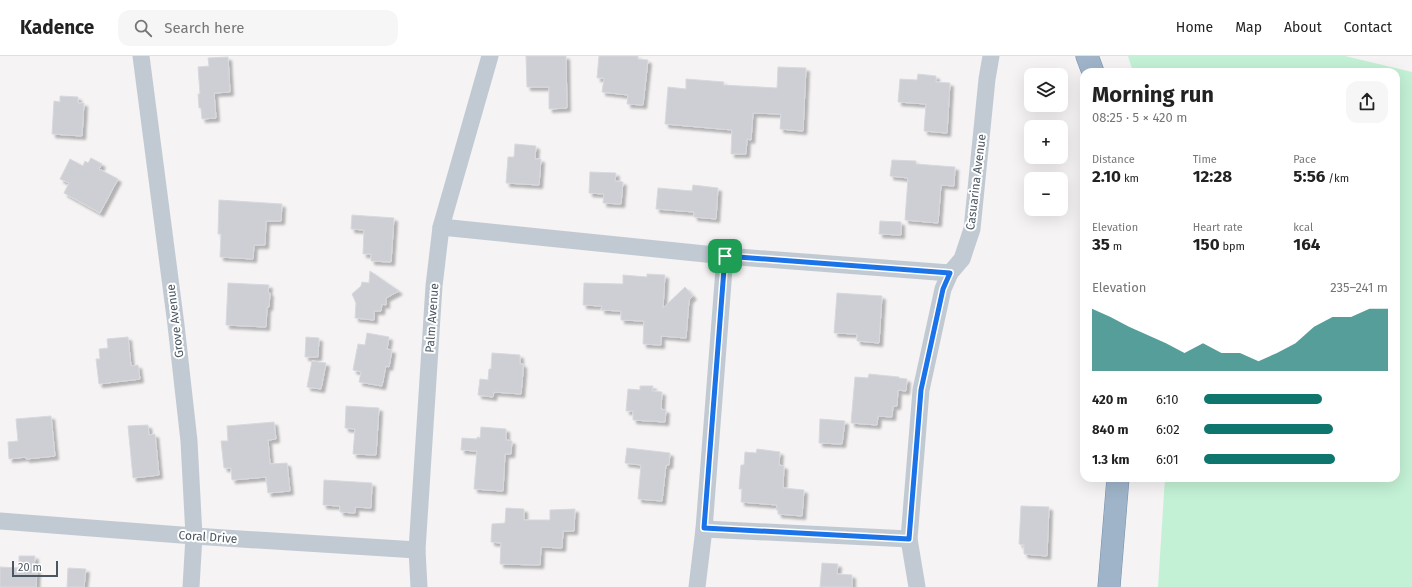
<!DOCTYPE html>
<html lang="en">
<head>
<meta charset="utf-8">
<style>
  body { margin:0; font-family:"Fira Sans",sans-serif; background:#f6f6f6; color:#222; height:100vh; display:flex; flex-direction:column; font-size:15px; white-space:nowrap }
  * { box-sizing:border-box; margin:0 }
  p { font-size:13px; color:#767676 }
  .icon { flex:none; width:22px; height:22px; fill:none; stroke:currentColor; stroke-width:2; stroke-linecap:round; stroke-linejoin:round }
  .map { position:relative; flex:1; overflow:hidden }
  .sheet { position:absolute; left:1080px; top:12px; width:320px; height:414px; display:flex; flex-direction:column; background:#fff; border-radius:12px; box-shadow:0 4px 16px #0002 }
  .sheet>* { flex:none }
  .tools { position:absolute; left:1024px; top:12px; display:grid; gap:8px }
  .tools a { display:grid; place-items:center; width:44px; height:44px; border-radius:8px; background:#fff; box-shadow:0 4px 16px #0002; font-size:20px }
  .scale { position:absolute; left:12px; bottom:10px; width:46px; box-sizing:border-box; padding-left:4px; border:2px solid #4a5661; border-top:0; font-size:11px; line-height:14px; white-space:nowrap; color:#4a5661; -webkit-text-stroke:3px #fff; paint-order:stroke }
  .pin { position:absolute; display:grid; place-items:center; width:34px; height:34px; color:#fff; margin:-17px; border-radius:8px; box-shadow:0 2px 6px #0006 }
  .round { display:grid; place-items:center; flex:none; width:42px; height:42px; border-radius:12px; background:#f6f6f6 }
  .summary { display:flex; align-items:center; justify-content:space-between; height:68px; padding:0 12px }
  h1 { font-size:22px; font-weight:700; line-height:30px }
  .figures { display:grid; grid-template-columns:repeat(3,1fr); gap:6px; height:68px; padding:4px 12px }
  .figures div { display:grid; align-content:center }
  .figures b { font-size:17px; font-weight:700 }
  .figures small { font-size:11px; font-weight:400 }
  .figures p { font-size:11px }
  .chart { height:112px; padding:8px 12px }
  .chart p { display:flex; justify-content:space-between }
  .chart svg { width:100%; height:72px; margin-top:4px; fill:#0f766e; opacity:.7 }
  ul { padding:0 12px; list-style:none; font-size:13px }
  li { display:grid; grid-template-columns:64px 48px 1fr; align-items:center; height:30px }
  li i { height:10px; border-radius:5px; background:#0f766e }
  header { display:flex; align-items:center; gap:24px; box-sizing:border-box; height:56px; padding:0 20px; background:#fff; border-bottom:1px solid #e0e0e0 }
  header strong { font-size:19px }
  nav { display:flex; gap:22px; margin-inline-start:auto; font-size:14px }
  .search { width:280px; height:36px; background:#f6f6f6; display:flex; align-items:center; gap:10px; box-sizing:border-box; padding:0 14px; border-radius:12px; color:#767676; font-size:15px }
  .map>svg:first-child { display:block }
  .green { fill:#c3f1d5 }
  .building { fill:#cdcfd5; stroke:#d7d9de; filter:url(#shadow) }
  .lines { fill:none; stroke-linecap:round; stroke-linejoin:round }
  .trunk-casing { stroke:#7690ad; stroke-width:23 }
  .minor { stroke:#c1cad2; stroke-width:17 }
  .trunk { stroke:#9fb4c9; stroke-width:22 }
  .route-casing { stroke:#fff; stroke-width:8 }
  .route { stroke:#1a73e8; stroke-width:5 }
  .labels { text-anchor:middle; stroke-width:4; stroke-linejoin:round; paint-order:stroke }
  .street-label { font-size:12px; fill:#4a5661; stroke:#fff }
</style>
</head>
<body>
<header>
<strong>Kadence</strong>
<div class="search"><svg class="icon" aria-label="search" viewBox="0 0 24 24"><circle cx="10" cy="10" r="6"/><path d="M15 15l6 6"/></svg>Search here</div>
<nav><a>Home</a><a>Map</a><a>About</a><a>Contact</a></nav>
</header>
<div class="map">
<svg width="1412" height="531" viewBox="0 0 1412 531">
  <defs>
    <filter id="shadow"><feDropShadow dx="3.5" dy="3.5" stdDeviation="1" flood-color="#0004"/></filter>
  </defs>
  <rect width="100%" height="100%" fill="#f5f3f3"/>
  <polygon class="green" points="1128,0 1345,0 1412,16 1412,531 1158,531 1165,422 1396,422 1396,16 1133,16"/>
  <g class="building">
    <polygon points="526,0 566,0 567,52 549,53 549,31 527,31"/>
    <polygon points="599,0 638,0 638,3 648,4 643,49 627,48 628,39 602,36 604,22 597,22"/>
    <polygon points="228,1 230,36 214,37 216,62 202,63 201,52 199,52 198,38 200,38 198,11 209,10 208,2"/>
    <polygon points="778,11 806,12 803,75 780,73 781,58 753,57 751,84 747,83 746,98 731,98 732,74 665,68 668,31 686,33 686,23 724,26 723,29 777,32"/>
    <polygon points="918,18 936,20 936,26 950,27 947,77 924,75 926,48 898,46 900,23 917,24"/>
    <polygon points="60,40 78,41 78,47 84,47 82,80 52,78 54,45 60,46"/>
    <polygon points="515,88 536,90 535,103 541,103 539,129 506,127 508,101 514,101"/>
    <polygon points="91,102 102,108 99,113 118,123 100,157 64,137 69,127 60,123 70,103 83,110 85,105 88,107"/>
    <polygon points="892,104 916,105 916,108 955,111 954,130 941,129 938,167 905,164 908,122 890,120"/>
    <polygon points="590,116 616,117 615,125 623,126 621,148 603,147 604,138 589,137"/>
    <polygon points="693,129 718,132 716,163 694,161 694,156 656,153 658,132 692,135"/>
    <polygon points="219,144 282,148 281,165 266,165 265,189 254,189 253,203 220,201 221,178 218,178"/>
    <polygon points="352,159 394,162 391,206 371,205 371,198 363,198 364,174 351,173"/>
    <polygon points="880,165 901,166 901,179 879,178"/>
    <polygon points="370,215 399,235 386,242 386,249 382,248 381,255 374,255 374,264 355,262 356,247 352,238 361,230 362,226 369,227"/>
    <polygon points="647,218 665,219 663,252 685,231 693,240 689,244 686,282 661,280 661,289 643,288 644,265 621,264 621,255 601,254 602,250 583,249 584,227 623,228 623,219 647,221"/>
    <polygon points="228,227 269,229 268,236 270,237 269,251 267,251 266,271 226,269"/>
    <polygon points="837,237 882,240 879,287 857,285 857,278 834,277"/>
    <polygon points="367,277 389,281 387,293 392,294 389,311 386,310 382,330 359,326 361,316 353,314 358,288 365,289"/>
    <polygon points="128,281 131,310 138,309 140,323 99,328 96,303 100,303 99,293 108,292 107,283"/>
    <polygon points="306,281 319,282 318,301 305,301"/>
    <polygon points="492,297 520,299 520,308 523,308 523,316 521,338 494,336 493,341 478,339 480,323 488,324 489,313 491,313"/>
    <polygon points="312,305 326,307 321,333 307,331"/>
    <polygon points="869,318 899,321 899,322 907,323 906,335 898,334 897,350 893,350 892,361 878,360 877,369 851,367 855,321 868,322"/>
    <polygon points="640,330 653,330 652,335 662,336 661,353 666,354 665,366 633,364 633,355 626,355 628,333 640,334"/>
    <polygon points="346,350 379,352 376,399 353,398 355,373 345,372"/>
    <polygon points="51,360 55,400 26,403 26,401 9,403 8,386 18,385 16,363"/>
    <polygon points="820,363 845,365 842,388 819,387"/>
    <polygon points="274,366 276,383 268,384 270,408 287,407 290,435 268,437 266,421 232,424 231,412 224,412 221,385 228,385 227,370"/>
    <polygon points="148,369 149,379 155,378 159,419 133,422 128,370"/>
    <polygon points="481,371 506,373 506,384 512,385 511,398 505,398 503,435 474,433 477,395 461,394 462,382 477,383 477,381 480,382"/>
    <polygon points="627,392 670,397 669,409 666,409 662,445 638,443 641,409 625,407"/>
    <polygon points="757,393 780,396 779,409 784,410 783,432 804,434 802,460 778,458 778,454 776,454 777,449 741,446 742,433 739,433 741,409 744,409 745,396 756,397"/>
    <polygon points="324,424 372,427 371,452 355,451 355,457 340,456 340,450 323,449"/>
    <polygon points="1021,450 1049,451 1047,500 1024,498 1024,489 1019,488"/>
    <polygon points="506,452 524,453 524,464 550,464 550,454 575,453 574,475 563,475 562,492 541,491 540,509 500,508 501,487 491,486 492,468 505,467"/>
    <polygon points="19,500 35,500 34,513 37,513 36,531 0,531 0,511 19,512"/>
    <polygon points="822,507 838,508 837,518 852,519 852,531 820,531"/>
    <polygon points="68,512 86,513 84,531 67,531"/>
  </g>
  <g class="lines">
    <g class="trunk-casing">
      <g id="trunk">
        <polyline points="1087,0 1093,16"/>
        <polyline points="1109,531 1118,422"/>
      </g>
    </g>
    <g class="minor">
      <polyline points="141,0 176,269 189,385 194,480 191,531"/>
      <polyline points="441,171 725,200 950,217"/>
      <polyline points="0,465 194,480 417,494"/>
      <polyline points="704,473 909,483"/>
      <polyline points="419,531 417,494 434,230 441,171 490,0"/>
      <polyline points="697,531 704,473 725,200"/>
      <polyline points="917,531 909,483 921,334 943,233 950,217 962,203 972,173 987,23 991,0"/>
    </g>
    <use href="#trunk" class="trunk"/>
  </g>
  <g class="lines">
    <g class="route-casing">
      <polygon id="route" points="725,200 950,217 943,233 921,334 909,483 704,472"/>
    </g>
    <use href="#route" class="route"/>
  </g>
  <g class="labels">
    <g class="street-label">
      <text transform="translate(976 126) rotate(-83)" y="4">Casuarina Avenue</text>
      <text transform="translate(432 262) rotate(-86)" y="4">Palm Avenue</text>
      <text transform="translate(175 265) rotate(-97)" y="4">Grove Avenue</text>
      <text transform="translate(208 481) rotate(4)" y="4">Coral Drive</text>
    </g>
  </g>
</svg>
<div class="tools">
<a><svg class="icon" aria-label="layers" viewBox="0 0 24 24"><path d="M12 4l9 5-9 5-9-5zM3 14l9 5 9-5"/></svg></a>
<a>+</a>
<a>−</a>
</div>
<div class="scale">20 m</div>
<div class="pin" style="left:725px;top:200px;background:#1e9e55"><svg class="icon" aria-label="arrive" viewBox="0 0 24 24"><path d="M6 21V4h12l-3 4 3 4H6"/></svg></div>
<section class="sheet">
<div class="summary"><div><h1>Morning run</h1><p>08:25 · 5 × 420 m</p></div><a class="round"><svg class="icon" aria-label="share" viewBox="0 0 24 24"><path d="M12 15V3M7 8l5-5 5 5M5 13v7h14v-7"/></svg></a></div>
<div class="figures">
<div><p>Distance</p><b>2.10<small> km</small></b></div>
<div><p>Time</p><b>12:28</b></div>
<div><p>Pace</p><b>5:56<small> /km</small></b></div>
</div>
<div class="figures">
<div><p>Elevation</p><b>35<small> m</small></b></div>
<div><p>Heart rate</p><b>150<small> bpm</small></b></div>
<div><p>kcal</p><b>164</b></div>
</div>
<div class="chart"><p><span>Elevation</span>235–241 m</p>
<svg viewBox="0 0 160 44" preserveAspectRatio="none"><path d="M0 44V6L10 11L20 17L30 22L40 27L50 33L60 27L70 33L80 33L90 38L100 33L110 27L120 17L130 11L140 11L150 6L160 6V44z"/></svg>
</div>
<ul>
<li><b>420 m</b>6:10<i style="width:64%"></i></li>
<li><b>840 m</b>6:02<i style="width:70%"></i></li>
<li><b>1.3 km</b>6:01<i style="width:71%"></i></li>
</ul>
</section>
</div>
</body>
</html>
